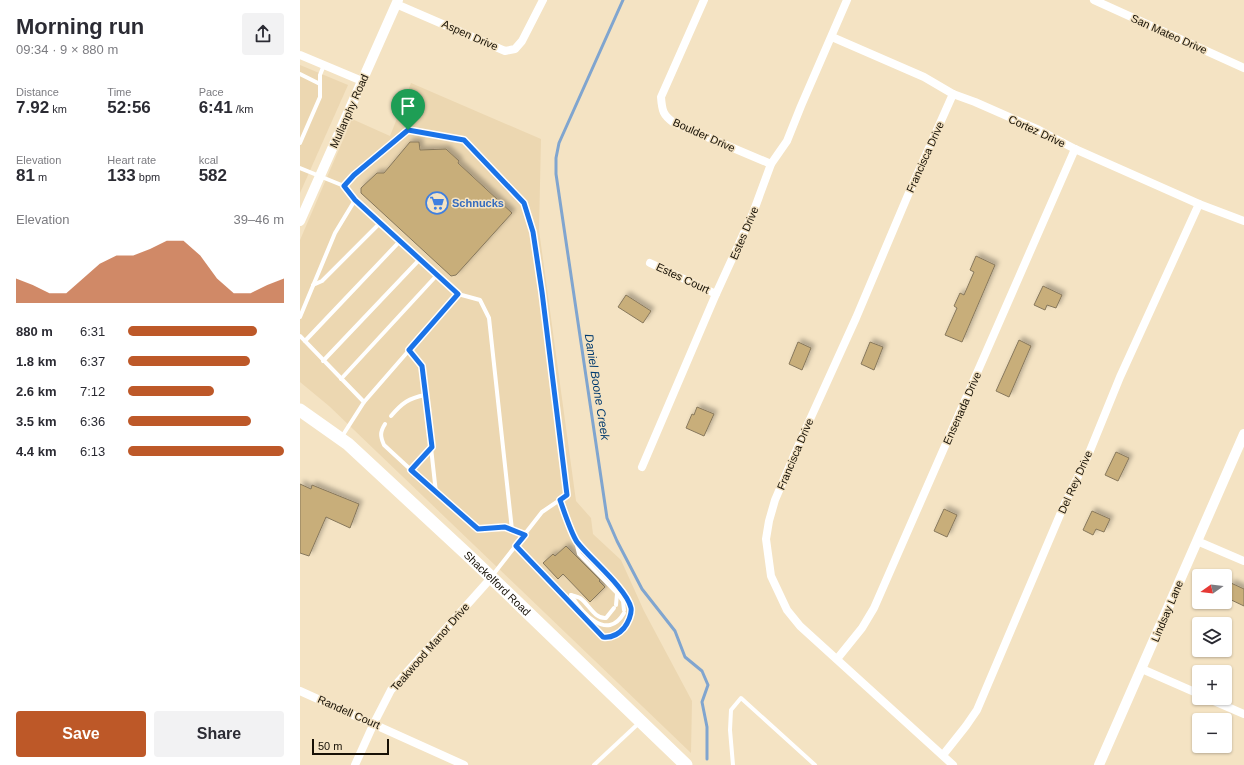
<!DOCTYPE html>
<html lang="en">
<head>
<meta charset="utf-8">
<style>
  body { margin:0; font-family:Helvetica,sans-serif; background:#f2f2f3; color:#2b2b33; height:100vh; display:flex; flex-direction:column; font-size:15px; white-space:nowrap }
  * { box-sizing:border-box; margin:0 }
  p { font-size:13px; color:#7c7c81 }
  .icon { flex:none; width:22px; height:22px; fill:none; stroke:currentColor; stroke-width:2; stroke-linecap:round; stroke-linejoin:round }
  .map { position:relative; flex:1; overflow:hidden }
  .side { display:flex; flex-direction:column; background:#fff; width:300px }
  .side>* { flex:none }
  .needle { width:26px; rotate:256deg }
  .fabs { position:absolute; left:892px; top:569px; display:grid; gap:8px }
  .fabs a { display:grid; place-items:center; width:40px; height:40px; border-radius:4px; background:#fff; box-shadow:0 1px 3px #0004; font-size:20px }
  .scale { position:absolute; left:12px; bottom:10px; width:77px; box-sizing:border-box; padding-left:4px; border:2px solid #171106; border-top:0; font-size:11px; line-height:14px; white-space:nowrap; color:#171106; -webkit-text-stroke:3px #f4e3c3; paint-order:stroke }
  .pin { position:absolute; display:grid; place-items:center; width:34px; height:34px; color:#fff; margin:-41px -17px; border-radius:50% 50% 50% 0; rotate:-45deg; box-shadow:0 0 4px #0007 }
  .pin .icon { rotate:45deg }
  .round { display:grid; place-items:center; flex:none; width:42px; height:42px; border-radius:4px; background:#f2f2f3 }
  .headline { display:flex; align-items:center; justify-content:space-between; height:68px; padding:0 16px }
  h1 { font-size:22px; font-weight:700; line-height:30px }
  .figures { display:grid; grid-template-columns:repeat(3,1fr); gap:6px; height:68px; padding:4px 16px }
  .figures div { display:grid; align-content:center }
  .figures b { font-size:17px; font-weight:700 }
  .figures small { font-size:11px; font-weight:400 }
  .figures p { font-size:11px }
  .chart { height:112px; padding:8px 16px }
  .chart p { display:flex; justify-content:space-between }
  .chart svg { width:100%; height:72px; margin-top:4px; fill:#bd5828; opacity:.7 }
  .button { display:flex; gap:8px; margin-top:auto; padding:8px 16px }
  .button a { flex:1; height:46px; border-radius:4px; background:#bd5828; color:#fff; font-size:16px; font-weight:700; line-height:46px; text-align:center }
  .button a+a { background:#f2f2f3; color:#2b2b33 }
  ul { padding:0 16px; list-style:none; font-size:13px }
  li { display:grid; grid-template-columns:64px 48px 1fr; align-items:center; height:30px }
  li i { height:10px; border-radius:5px; background:#bd5828 }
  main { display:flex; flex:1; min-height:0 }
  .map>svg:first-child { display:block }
  .built { fill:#ecd7b1 }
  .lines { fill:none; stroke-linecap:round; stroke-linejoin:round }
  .stream { stroke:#80a5cf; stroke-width:3 }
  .building { fill:#c8ae7a; stroke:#87785c; filter:url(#shadow) }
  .service { stroke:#fff; stroke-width:4 }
  .minor { stroke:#fff; stroke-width:8 }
  .tertiary { stroke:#fff; stroke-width:10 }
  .primary { stroke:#fff; stroke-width:13 }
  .route-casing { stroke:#fff; stroke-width:8 }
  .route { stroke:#1a73e8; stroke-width:5 }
  .labels { text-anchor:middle; stroke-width:3; stroke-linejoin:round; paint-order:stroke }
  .street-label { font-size:11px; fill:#171106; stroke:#f4e3c3 }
  .shop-label { font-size:11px; font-weight:bold; fill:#366cbe; stroke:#f4e3c3; text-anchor:start }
  .water-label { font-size:12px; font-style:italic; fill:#023b6f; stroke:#f4e3c3 }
</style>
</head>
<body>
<main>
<section class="side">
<div class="headline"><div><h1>Morning run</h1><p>09:34 · 9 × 880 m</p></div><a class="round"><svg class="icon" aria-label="share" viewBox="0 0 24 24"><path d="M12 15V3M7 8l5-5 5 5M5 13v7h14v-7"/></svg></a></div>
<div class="figures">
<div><p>Distance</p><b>7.92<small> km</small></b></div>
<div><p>Time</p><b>52:56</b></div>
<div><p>Pace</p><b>6:41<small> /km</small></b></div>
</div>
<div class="figures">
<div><p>Elevation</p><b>81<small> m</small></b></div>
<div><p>Heart rate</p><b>133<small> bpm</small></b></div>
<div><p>kcal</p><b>582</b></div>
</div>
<div class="chart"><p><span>Elevation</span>39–46 m</p>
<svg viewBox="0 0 160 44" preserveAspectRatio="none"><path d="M0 44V29L10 33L20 38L30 38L40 29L50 20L60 15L70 15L80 11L90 6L100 6L110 15L120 29L130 38L140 38L150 33L160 29V44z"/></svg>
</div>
<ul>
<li><b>880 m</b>6:31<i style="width:83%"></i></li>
<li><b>1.8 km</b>6:37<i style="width:78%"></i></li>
<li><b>2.6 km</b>7:12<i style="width:55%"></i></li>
<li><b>3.5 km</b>6:36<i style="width:79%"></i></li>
<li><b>4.4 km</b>6:13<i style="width:100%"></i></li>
</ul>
<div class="button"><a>Save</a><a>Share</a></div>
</section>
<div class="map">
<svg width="944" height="765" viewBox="0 0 944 765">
  <defs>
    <filter id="shadow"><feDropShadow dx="3.5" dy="-3.5" stdDeviation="2" flood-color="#0004"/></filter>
  </defs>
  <rect width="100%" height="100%" fill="#f4e3c3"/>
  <g class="built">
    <polygon points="0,65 48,85 0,193"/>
    <polygon points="111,83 241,139 239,230 276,501 291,518 293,534 321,560 344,611 392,701 391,753 29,406 0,382 0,240 52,119 90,136"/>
  </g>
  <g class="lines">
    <polyline class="stream" points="323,0 259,143 256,158 256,174 307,518 317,541 342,589 375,631 385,657 402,671 408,685 402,702 407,727 407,759"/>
  </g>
  <g class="building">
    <polygon points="110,142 119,142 120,150 146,149 159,161 158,163 212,213 156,275 151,276 61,193 61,188 77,173 84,173"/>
    <polygon points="676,256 695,265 662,342 645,335 657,308 654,306 660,293 664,295 674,272 670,270"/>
    <polygon points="743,286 762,295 756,308 747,305 745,310 734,305"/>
    <polygon points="326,295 351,311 343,323 318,307"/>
    <polygon points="719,340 731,346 709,397 696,391"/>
    <polygon points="498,342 511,348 502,370 489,364"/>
    <polygon points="570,342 583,347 574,370 561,364"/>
    <polygon points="397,407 414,414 404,436 386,428 392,414 394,415"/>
    <polygon points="816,452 829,458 818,481 805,475"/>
    <polygon points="0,484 11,489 12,485 59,504 50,528 26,517 9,556 0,553"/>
    <polygon points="644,509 657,515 647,537 634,531"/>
    <polygon points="792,511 810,519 804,532 796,529 793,535 783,530"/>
    <polygon points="266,546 300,580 299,581 305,587 290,602 263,574 258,579 243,563 253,554 255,556"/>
    <polygon points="931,583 944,589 944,606 925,597"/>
  </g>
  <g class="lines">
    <g class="service">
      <polyline points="0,74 20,84"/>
      <polyline points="0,143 20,97 20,75 24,65"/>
      <polyline points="0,168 44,186 55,200 158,294 64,402"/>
      <polyline points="44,186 54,175 108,130 164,140 224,203 233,232 242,292 267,495 242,512 192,576"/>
      <polyline points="13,285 22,281 80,223"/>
      <polyline points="158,294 180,300 189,318 212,530"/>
      <polyline points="0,317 35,233 55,200"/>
      <polyline points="0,336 64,402 41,438"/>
      <polyline points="5,341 100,241"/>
      <polyline points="109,350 122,366 136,493 178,529 205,527 225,535"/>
      <polyline points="23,361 120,259"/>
      <polyline points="41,379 137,275"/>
      <path d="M91 416C102 403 109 398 125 395"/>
      <path d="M85 424C80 432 80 436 84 445L136 493"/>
      <polyline points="111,470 131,447"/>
      <polyline points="260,500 276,541 279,554 317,593 323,601 324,610"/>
      <polyline points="216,546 303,637 310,638 317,635 325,627 329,620 332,610 327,597 276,541"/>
      <path d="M271 595C282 613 307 642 324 613"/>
      <path d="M271 595C274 596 278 597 280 598 289 604 294 619 306 618L314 608"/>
      <polyline points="316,605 317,594"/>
      <polyline points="294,765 339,723"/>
      <polyline points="433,765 430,730 431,710 441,698 515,765"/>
    </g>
    <g class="minor">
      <path d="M404 0 361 97C362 111 363 115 374 123L471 164"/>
      <polyline points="794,0 944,68"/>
      <polyline points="96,4 205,51 215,49 222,41 243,0"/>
      <polyline points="532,37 624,77 653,94 675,102 739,130 775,149 899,204 944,221"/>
      <polyline points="0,55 62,81"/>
      <polyline points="350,263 416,294"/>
      <polyline points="342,467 416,294 453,213 471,164 487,141 501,106 547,0"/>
      <polyline points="897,541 944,561"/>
      <polyline points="537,659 562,628 574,608 775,149"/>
      <polyline points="842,669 899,694"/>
      <polyline points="0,691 164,765"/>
      <polyline points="907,698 944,714"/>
      <polyline points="643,755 666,726 677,710 765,503 787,458 820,377 899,204"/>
      <polyline points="55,765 74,723 91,690 191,578"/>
      <polyline points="653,765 500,626 487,610 471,576 466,539 469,521 475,500 502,437 556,318 608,195 653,94"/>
    </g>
    <g class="tertiary">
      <polyline points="0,221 98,0"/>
      <polyline points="799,765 944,434"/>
    </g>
    <path class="primary" id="s1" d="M0 410 48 444 171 558 386 765"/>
  </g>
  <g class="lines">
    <g class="route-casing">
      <path id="route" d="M108 130 164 140 224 203 233 232 242 292 267 495 260 500C264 511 271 533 277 542 290 559 327 589 331 608 332 614 328 623 324 628 318 635 312 638 303 637L216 546 225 535 205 527 178 529 111 470 132 447 122 366 109 350 158 294 55 200 44 186 54 175Z"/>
    </g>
    <use href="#route" class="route"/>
  </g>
  <defs>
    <g id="supermarket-ring" transform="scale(1.15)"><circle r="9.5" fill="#f4e3c3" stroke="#3f7fe0" stroke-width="1.5"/><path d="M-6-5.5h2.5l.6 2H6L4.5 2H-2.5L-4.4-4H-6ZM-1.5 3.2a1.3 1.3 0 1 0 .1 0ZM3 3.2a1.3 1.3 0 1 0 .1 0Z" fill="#3f7fe0"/></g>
  </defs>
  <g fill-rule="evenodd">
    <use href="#supermarket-ring" x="137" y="203"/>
  </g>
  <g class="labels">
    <g class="street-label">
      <text transform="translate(869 34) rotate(24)" y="4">San Mateo Drive</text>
      <text transform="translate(170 35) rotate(24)" y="4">Aspen Drive</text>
      <text transform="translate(49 111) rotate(-66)" y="4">Mullanphy Road</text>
      <text transform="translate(737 131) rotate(25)" y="4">Cortez Drive</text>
      <text transform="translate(404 135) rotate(24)" y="4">Boulder Drive</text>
      <text transform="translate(625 157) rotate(-66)" y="4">Francisca Drive</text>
      <text transform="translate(444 233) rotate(-67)" y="4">Estes Drive</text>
      <text transform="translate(383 278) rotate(25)" y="4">Estes Court</text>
      <text transform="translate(662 408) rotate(-66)" y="4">Ensenada Drive</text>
      <text transform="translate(495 454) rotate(-67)" y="4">Francisca Drive</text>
      <text transform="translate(775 482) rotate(-66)" y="4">Del Rey Drive</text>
      <text dy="4" stroke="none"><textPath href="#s1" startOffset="263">Shackelford Road</textPath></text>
      <text transform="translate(867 611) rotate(-67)" y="4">Lindsay Lane</text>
      <text transform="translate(130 647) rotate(-49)" y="4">Teakwood Manor Drive</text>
      <text transform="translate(49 712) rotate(24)" y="4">Randell Court</text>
    </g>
    <g class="shop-label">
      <text x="152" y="207">Schnucks</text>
    </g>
    <g class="water-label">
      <text transform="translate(297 387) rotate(81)" y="4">Daniel Boone Creek</text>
    </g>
  </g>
</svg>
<div class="fabs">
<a><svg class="needle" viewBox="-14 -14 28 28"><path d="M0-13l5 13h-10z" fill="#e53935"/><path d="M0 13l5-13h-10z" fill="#7c7c81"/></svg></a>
<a><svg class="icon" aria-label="layers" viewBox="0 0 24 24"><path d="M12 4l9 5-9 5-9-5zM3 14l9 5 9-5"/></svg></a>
<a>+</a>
<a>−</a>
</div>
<div class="scale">50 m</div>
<div class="pin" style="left:108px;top:130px;background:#1e9e55"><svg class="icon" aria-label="arrive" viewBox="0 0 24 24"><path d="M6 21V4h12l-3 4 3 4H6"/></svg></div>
</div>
</main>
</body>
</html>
